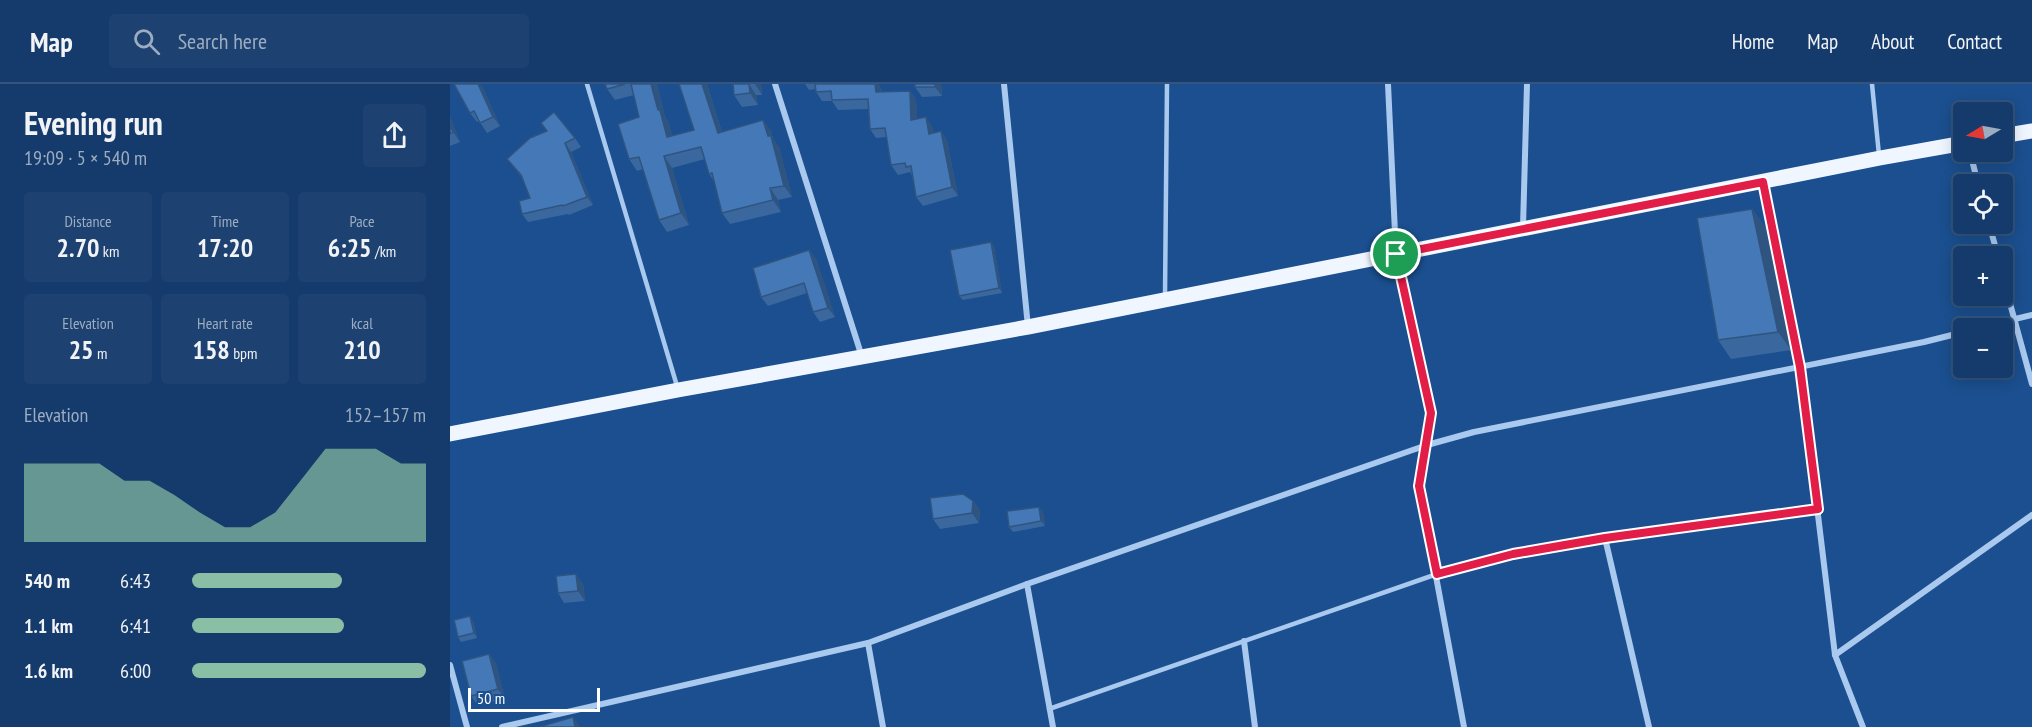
<!DOCTYPE html>
<html lang="en">
<head>
<meta charset="utf-8">
<style>
  body { margin:0; font-family:"PT Sans Narrow",sans-serif; background:#1d4271; color:#f1f3f6; height:100vh; display:flex; flex-direction:column; font-size:22px; white-space:nowrap }
  * { box-sizing:border-box; margin:0 }
  p { font-size:20px; color:#9dadc1 }
  .icon { flex:none; width:33px; height:33px; fill:none; stroke:currentColor; stroke-width:2; stroke-linecap:round; stroke-linejoin:round }
  .map { position:relative; flex:1; overflow:hidden }
  .side { display:flex; flex-direction:column; background:#143b6b; width:450px }
  .side>* { flex:none }
  .needle { width:39px; rotate:260deg }
  .controls { position:absolute; left:1503px; top:18px; display:grid; gap:12px }
  .controls a { display:grid; place-items:center; width:60px; height:60px; border-radius:6px; background:#143b6b; box-shadow:0 3px 15px #0003,0 0 0 2px #33557e; font-size:30px }
  .scale { position:absolute; left:18px; bottom:15px; width:132px; box-sizing:border-box; padding-left:6px; border:3px solid #fff; border-top:0; font-size:16px; line-height:21px; white-space:nowrap; color:#fff; -webkit-text-stroke:4px #1b4f8f; paint-order:stroke }
  .pin { position:absolute; display:grid; place-items:center; width:51px; height:51px; color:#fff; margin:-26px; border:3px solid #fff; border-radius:50%; box-shadow:0 2px 6px #0007 }
  .round { display:grid; place-items:center; flex:none; width:63px; height:63px; border-radius:6px; background:#1d4271 }
  .headline { display:flex; align-items:center; justify-content:space-between; height:102px; padding:0 24px }
  h1 { font-size:33px; font-weight:600; line-height:45px }
  .figures { display:grid; grid-template-columns:repeat(3,1fr); gap:9px; height:102px; padding:6px 24px }
  .figures div { display:grid; align-content:center; border-radius:6px; background:#1d4271; text-align:center }
  .figures b { font-size:26px; font-weight:600 }
  .figures small { font-size:16px; font-weight:400 }
  .figures p { font-size:16px }
  .chart { height:168px; padding:12px 24px }
  .chart p { display:flex; justify-content:space-between }
  .chart svg { width:100%; height:108px; margin-top:6px; fill:#8abfa5; opacity:.7 }
  ul { padding:0 24px; list-style:none; font-size:20px }
  li { display:grid; grid-template-columns:96px 72px 1fr; align-items:center; height:45px }
  li i { height:15px; border-radius:8px; background:#8abfa5 }
  header { display:flex; align-items:center; gap:36px; box-sizing:border-box; height:84px; padding:0 30px; background:#143b6b; border-bottom:2px solid #33557e }
  header strong { font-size:28px }
  nav { display:flex; gap:33px; margin-inline-start:auto; font-size:21px }
  .search { width:420px; height:54px; background:#1d4271; display:flex; align-items:center; gap:15px; box-sizing:border-box; padding:0 21px; border-radius:6px; color:#9dadc1; font-size:22px }
  main { display:flex; flex:1; min-height:0 }
  .map>svg:first-child { display:block }
  .lines { fill:none; stroke-linecap:round; stroke-linejoin:round }
  .service { stroke:#a9c9ee; stroke-width:4.5 }
  .minor { stroke:#a9c9ee; stroke-width:6 }
  .primary { stroke:#f0f6ff; stroke-width:15 }
  .wall { fill:#3a679d }
  .shaded-wall { fill:#305480 }
  .building { fill:#4478b7; stroke:#305480; stroke-width:1.5 }
  .route-casing { stroke:#fff; stroke-width:12 }
  .route { stroke:#e11d48; stroke-width:8 }
</style>
</head>
<body>
<header>
<strong>Map</strong>
<div class="search"><svg class="icon" aria-label="search" viewBox="0 0 24 24"><circle cx="10" cy="10" r="6"/><path d="M15 15l6 6"/></svg>Search here</div>
<nav><a>Home</a><a>Map</a><a>About</a><a>Contact</a></nav>
</header>
<main>
<section class="side">
<div class="headline"><div><h1>Evening run</h1><p>19:09 · 5 × 540 m</p></div><a class="round"><svg class="icon" aria-label="share" viewBox="0 0 24 24"><path d="M12 15V3M7 8l5-5 5 5M5 13v7h14v-7"/></svg></a></div>
<div class="figures">
<div><p>Distance</p><b>2.70<small> km</small></b></div>
<div><p>Time</p><b>17:20</b></div>
<div><p>Pace</p><b>6:25<small> /km</small></b></div>
</div>
<div class="figures">
<div><p>Elevation</p><b>25<small> m</small></b></div>
<div><p>Heart rate</p><b>158<small> bpm</small></b></div>
<div><p>kcal</p><b>210</b></div>
</div>
<div class="chart"><p><span>Elevation</span>152–157 m</p>
<svg viewBox="0 0 160 44" preserveAspectRatio="none"><path d="M0 44V12L10 12L20 12L30 12L40 19L50 19L60 25L70 32L80 38L90 38L100 32L110 19L120 6L130 6L140 6L150 12L160 12V44z"/></svg>
</div>
<ul>
<li><b>540 m</b>6:43<i style="width:64%"></i></li>
<li><b>1.1 km</b>6:41<i style="width:65%"></i></li>
<li><b>1.6 km</b>6:00<i style="width:100%"></i></li>
</ul>
</section>
<div class="map">
<svg width="1582" height="643" viewBox="0 0 1582 643">
  <rect width="100%" height="100%" fill="#1b4f8f"/>
  <g class="lines">
    <g class="service">
      <polyline points="137,0 227,302"/>
      <polyline points="1422,0 1429,71"/>
      <polyline points="715,212 717,0"/>
      <polyline points="599,625 987,490 1063,470 1155,454 1368,425"/>
    </g>
    <g class="minor">
      <polyline points="325,0 412,273"/>
      <polyline points="554,0 578,243"/>
      <polyline points="938,0 946,170 981,329 969,401 1014,643"/>
      <polyline points="1520,68 1528,100"/>
      <polyline points="1313,98 1350,283 1385,571 1413,643"/>
      <polyline points="1539,140 1548,172"/>
      <polyline points="1073,143 1077,0"/>
      <polyline points="1552,190 1582,300"/>
      <polyline points="1528,244 1582,231"/>
      <polyline points="1155,454 1199,643"/>
      <polyline points="577,500 603,643"/>
      <polyline points="794,557 805,643"/>
      <polyline points="418,559 433,643"/>
      <polyline points="1385,571 1582,431"/>
      <polyline points="0,581 17,643"/>
      <polyline points="52,643 418,559 577,500 977,361 1024,348 1474,258 1514,248"/>
    </g>
    <g class="primary">
      <polyline points="1552,52 1582,47"/>
      <polyline points="0,350 228,306 578,243 1430,74 1514,59"/>
    </g>
  </g>
  <g class="wall">
    <polygon points="155,0 207,0 215,33 218,37 222,52 244,46 257,0 272,48 313,36 321,47 323,55 329,63 342,113 328,116 331,128 280,140 272,129 264,97 259,90 255,75 222,84 239,141 217,148 209,136 193,85 187,87 179,75 189,33 184,11 165,16 157,5"/>
    <polygon points="283,0 311,0 312,11 306,11 308,21 292,23 284,11"/>
    <polygon points="355,0 428,0 432,6 432,8 460,7 466,16 467,35 476,33 482,43 483,49 491,47 497,57 508,112 473,122 466,113 462,92 460,88 448,91 441,81 437,53 426,54 420,45 419,25 388,26 382,17 372,17 366,8 366,5 359,6"/>
    <polygon points="491,0 492,12 472,13 465,3"/>
    <polygon points="33,4 50,42 37,49 29,37 27,38 20,29"/>
    <polygon points="0,33 10,58 0,62"/>
    <polygon points="125,54 131,63 121,68 143,121 119,131 118,130 78,138 72,130 80,114 72,94 57,75"/>
    <polygon points="1302,125 1315,143 1341,266 1281,275 1268,256"/>
    <polygon points="541,158 544,163 552,209 513,216 509,212"/>
    <polygon points="359,166 366,175 385,233 370,238 363,228 357,209 318,222 311,213"/>
    <polygon points="523,417 530,426 529,439 490,445 483,435"/>
    <polygon points="589,423 593,428 595,442 563,448 559,443"/>
    <polygon points="133,500 135,517 114,519 108,509"/>
    <polygon points="23,537 27,554 11,558 8,553"/>
    <polygon points="39,570 46,580 55,615 28,622 21,612"/>
  </g>
  <g class="shaded-wall">
    <polygon points="28,0 30,0 33,4 50,42 43,33"/>
    <polygon points="201,0 207,0 215,33 218,37 225,64 217,53 208,26"/>
    <polygon points="252,0 257,0 276,61 268,49"/>
    <polygon points="299,0 306,11 308,21 300,9"/>
    <polygon points="305,0 311,0 312,11"/>
    <polygon points="423,0 428,0 432,6 433,18 426,8"/>
    <polygon points="485,0 491,0 492,12 485,3"/>
    <polygon points="460,7 466,16 468,45 461,36"/>
    <polygon points="0,33 10,58 3,48 0,41"/>
    <polygon points="476,33 482,43 485,59 479,50"/>
    <polygon points="313,36 321,47 323,55 329,63 342,113 334,102"/>
    <polygon points="491,47 497,57 508,112 502,103"/>
    <polygon points="115,59 121,68 143,121 137,113"/>
    <polygon points="214,72 222,84 239,141 231,129"/>
    <polygon points="320,104 328,116 331,128 323,116"/>
    <polygon points="1302,125 1315,143 1341,266 1328,248"/>
    <polygon points="541,158 544,163 552,209 549,204"/>
    <polygon points="359,166 366,175 385,233 378,224"/>
    <polygon points="523,417 530,426 529,439 522,429"/>
    <polygon points="589,423 593,428 595,442 591,437"/>
    <polygon points="126,490 133,500 135,517 128,507"/>
    <polygon points="20,532 23,537 27,554 24,549"/>
    <polygon points="39,570 46,580 55,615 48,605"/>
    <polygon points="123,633 130,642 130,643 125,643"/>
  </g>
  <g class="building">
    <polygon points="4,0 28,0 43,33 30,39 24,27 20,29"/>
    <polygon points="155,0 175,0 157,5"/>
    <polygon points="181,0 201,0 208,26 210,26 217,53 244,46 229,0 252,0 268,49 313,36 318,52 321,52 334,102 320,104 323,116 272,129 262,89 259,90 251,63 214,72 231,129 209,136 189,73 179,75 168,40 189,33"/>
    <polygon points="283,0 299,0 300,9 284,11"/>
    <polygon points="365,0 425,0 426,8 460,7 461,36 476,33 479,50 491,47 502,103 466,113 461,82 456,83 455,79 441,81 435,44 420,45 418,15 382,16 381,7 366,8"/>
    <rect x="465" y="0" width="20" height="3"/>
    <polygon points="104,28 125,54 115,59 137,113 113,122 112,121 72,130 69,117 80,114 71,91 57,75 80,54 97,47 91,39"/>
    <polygon points="0,41 3,48 0,50"/>
    <polygon points="1302,125 1328,248 1268,256 1247,134"/>
    <polygon points="541,158 549,204 509,212 500,166"/>
    <polygon points="359,166 378,224 363,228 354,199 311,213 303,184"/>
    <polygon points="513,410 523,417 522,429 483,435 480,414"/>
    <polygon points="589,423 591,437 559,443 557,427"/>
    <polygon points="126,490 128,507 108,509 106,492"/>
    <polygon points="20,532 24,549 8,553 4,536"/>
    <polygon points="39,570 48,605 21,612 12,577"/>
    <polygon points="123,633 125,643 89,643"/>
  </g>
  <g class="lines">
    <g class="route-casing">
      <polygon id="route" points="1313,98 1350,283 1368,425 1155,454 1063,470 987,490 969,402 981,329 946,170"/>
    </g>
    <use href="#route" class="route"/>
  </g>
</svg>
<div class="controls">
<a><svg class="needle" viewBox="-14 -14 28 28"><path d="M0-13l5 13h-10z" fill="#e53935"/><path d="M0 13l5-13h-10z" fill="#9dadc1"/></svg></a>
<a><svg class="icon" aria-label="locate" viewBox="0 0 24 24"><circle cx="12" cy="12" r="6"/><path d="M12 2v4M12 18v4M2 12h4M18 12h4"/></svg></a>
<a>+</a>
<a>−</a>
</div>
<div class="scale">50 m</div>
<div class="pin" style="left:946px;top:170px;background:#1e9e55"><svg class="icon" aria-label="arrive" viewBox="0 0 24 24"><path d="M6 21V4h12l-3 4 3 4H6"/></svg></div>
</div>
</main>
</body>
</html>
